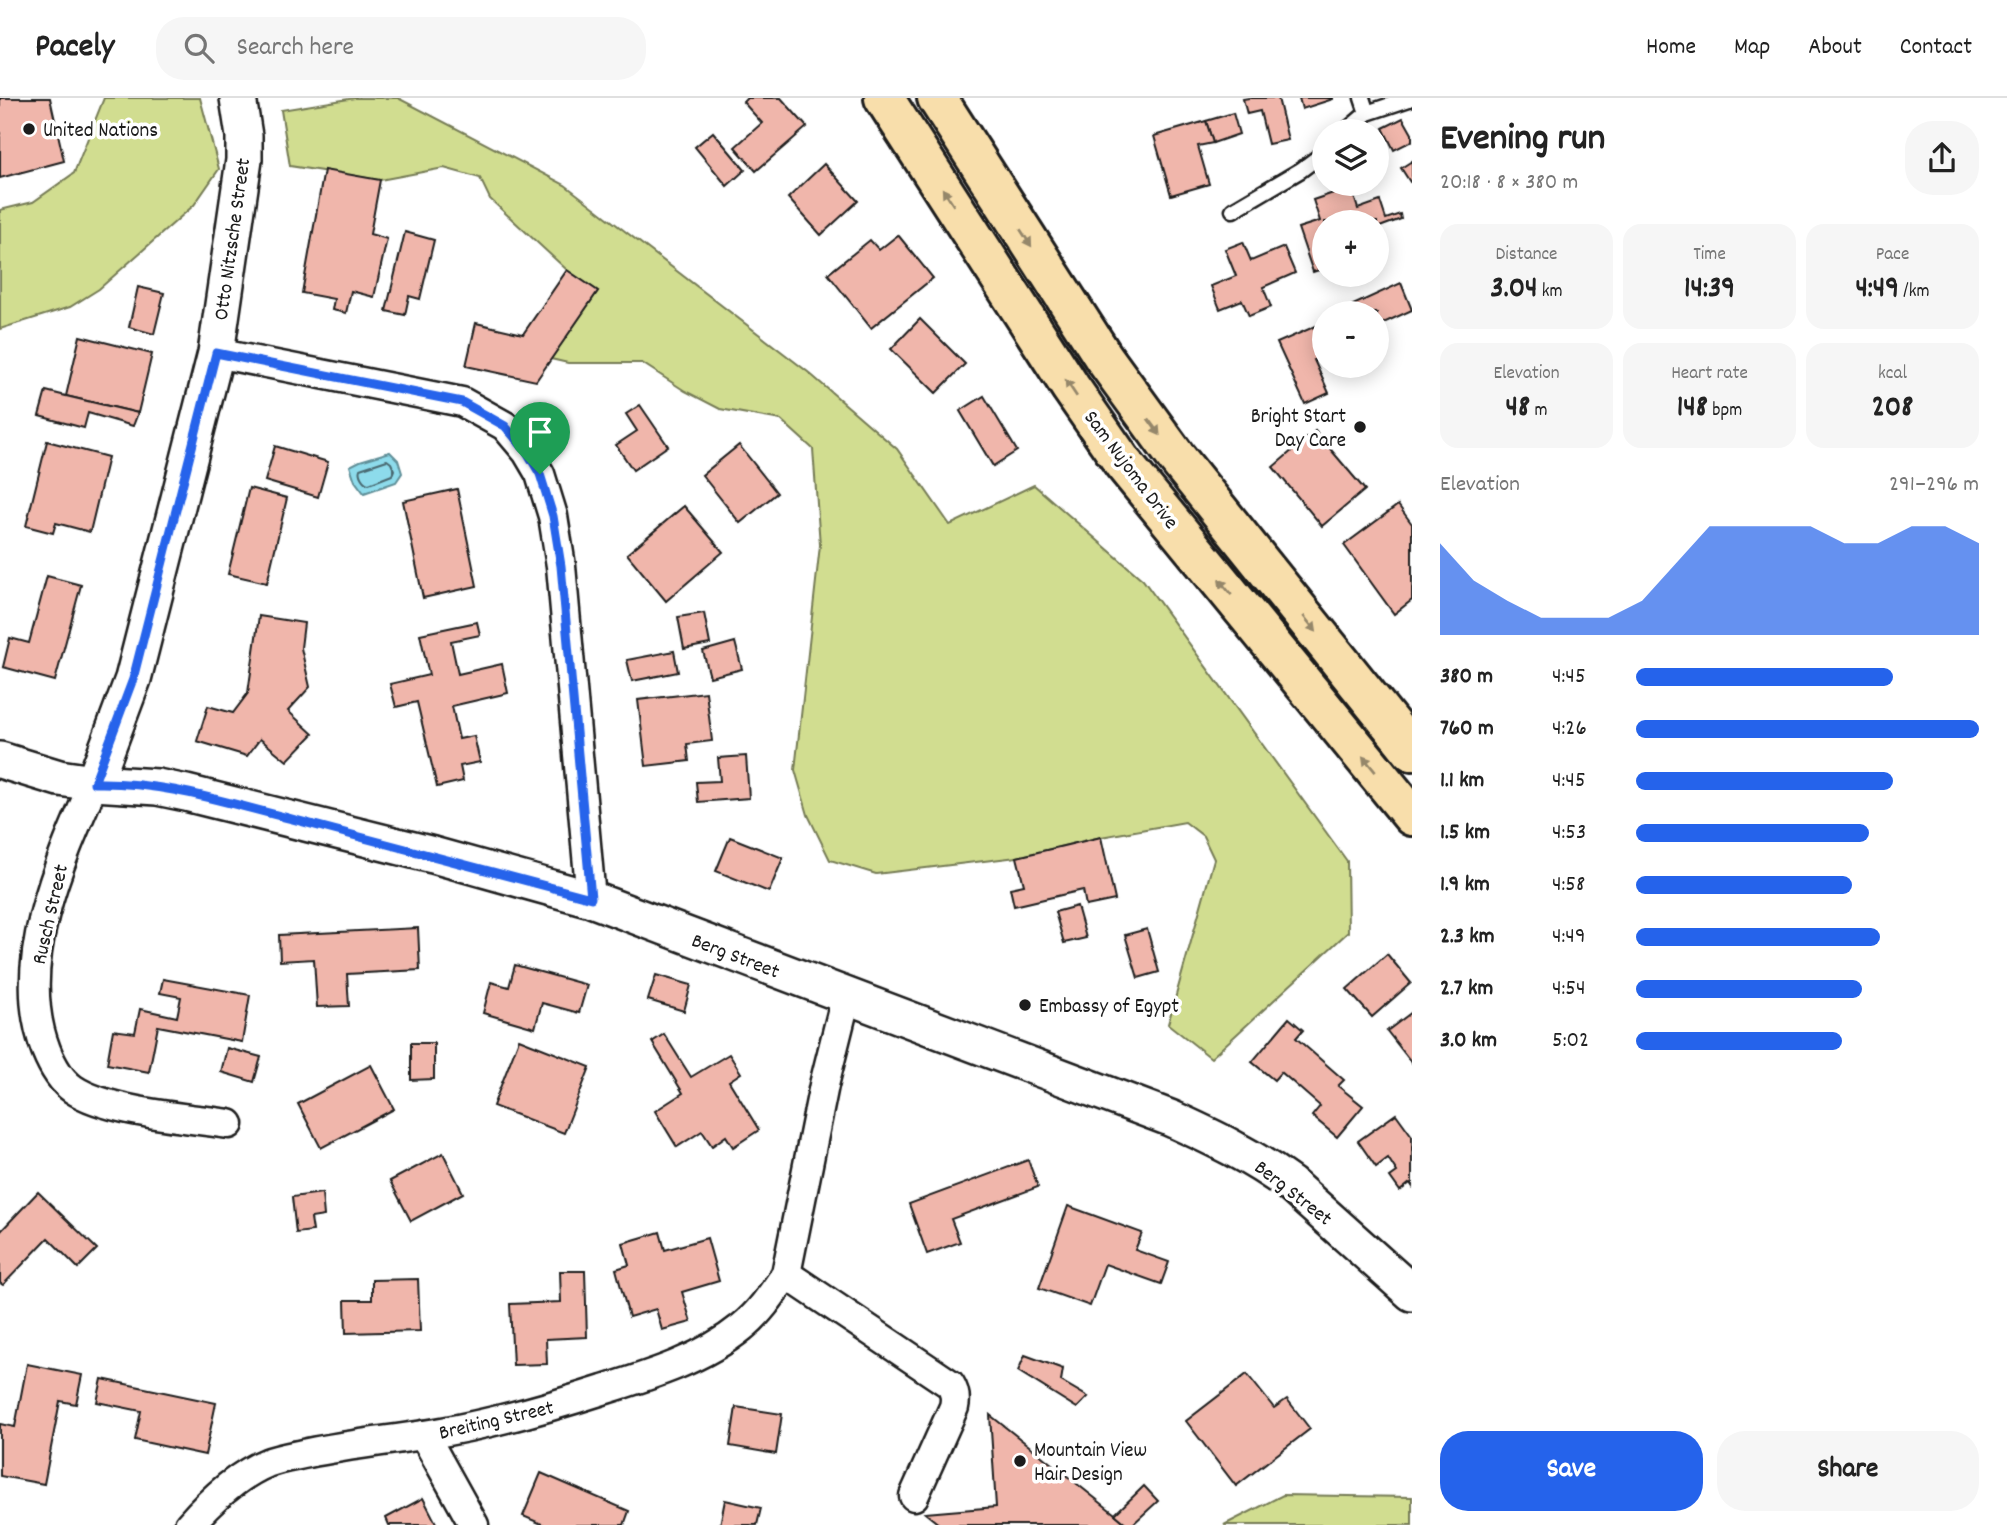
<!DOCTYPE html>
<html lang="en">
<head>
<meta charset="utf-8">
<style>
  body { margin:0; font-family:Dekko,sans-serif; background:#f6f6f6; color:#222; height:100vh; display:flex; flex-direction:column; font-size:26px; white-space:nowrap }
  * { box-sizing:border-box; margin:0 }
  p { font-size:23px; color:#767676 }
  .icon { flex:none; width:38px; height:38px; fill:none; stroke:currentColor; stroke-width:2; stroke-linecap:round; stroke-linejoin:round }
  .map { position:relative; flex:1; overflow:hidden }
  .panel { display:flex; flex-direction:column; background:#fff; width:595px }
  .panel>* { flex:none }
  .tools { position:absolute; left:1312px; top:21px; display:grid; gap:14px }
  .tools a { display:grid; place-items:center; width:77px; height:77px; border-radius:50%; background:#fff; box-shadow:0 4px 18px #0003; font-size:35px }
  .pin { position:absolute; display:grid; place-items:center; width:60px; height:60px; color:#fff; margin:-72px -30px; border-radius:50% 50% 50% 0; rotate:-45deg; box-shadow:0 0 7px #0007 }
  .pin .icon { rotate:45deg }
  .round { display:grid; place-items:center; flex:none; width:74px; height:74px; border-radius:28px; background:#f6f6f6 }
  .headline { display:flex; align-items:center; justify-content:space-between; height:119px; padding:0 28px }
  h1 { font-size:38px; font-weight:700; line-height:52px }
  .figures { display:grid; grid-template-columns:repeat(3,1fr); gap:10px; height:119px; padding:7px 28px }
  .figures div { display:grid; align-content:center; border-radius:18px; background:#f6f6f6; text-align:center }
  .figures b { font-size:30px; font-weight:700 }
  .figures small { font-size:19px; font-weight:400 }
  .figures p { font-size:19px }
  .chart { height:196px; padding:14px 28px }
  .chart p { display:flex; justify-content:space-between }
  .chart svg { width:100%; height:126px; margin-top:7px; fill:#2563eb; opacity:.7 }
  .cta { display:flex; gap:14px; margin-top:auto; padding:14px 28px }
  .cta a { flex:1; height:80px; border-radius:28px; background:#2563eb; color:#fff; font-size:28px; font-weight:700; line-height:80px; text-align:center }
  .cta a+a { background:#f6f6f6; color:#222 }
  ul { padding:0 28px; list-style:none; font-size:23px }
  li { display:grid; grid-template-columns:112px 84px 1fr; align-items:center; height:52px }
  li i { height:18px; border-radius:9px; background:#2563eb }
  header { display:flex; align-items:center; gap:42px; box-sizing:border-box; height:98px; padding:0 35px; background:#fff; border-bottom:2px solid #e0e0e0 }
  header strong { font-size:33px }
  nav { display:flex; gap:38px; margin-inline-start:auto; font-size:24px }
  .search { width:490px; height:63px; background:#f6f6f6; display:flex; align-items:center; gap:18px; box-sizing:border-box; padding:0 24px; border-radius:28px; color:#767676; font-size:26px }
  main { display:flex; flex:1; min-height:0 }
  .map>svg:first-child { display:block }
  .green { fill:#d1dd90; stroke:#767c56; stroke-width:2 }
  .water { fill:#8ddbeb; stroke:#608f98; stroke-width:2 }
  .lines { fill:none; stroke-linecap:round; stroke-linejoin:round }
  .shore { stroke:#49686f; stroke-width:2 }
  .building { fill:#f0b6ab; stroke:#1c1c1c; stroke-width:2 }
  .service-casing { stroke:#1c1c1c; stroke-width:19 }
  .minor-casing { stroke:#1c1c1c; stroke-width:33 }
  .tertiary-casing { stroke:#1c1c1c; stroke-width:40 }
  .trunk-casing { stroke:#1c1c1c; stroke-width:44 }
  .service { stroke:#fff; stroke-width:14 }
  .minor { stroke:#fff; stroke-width:28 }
  .tertiary { stroke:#fff; stroke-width:35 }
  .trunk { stroke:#f8deab; stroke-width:38 }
  .oneway { fill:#95876b }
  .route-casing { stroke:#fff; stroke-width:14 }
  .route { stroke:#2563eb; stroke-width:9 }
  .poi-dot { fill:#1c1c1c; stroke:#fff; stroke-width:2.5 }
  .labels { text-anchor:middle; stroke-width:7; stroke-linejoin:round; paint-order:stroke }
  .poi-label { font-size:21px; fill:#1c1c1c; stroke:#fff; text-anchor:start }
  .street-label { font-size:21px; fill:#1c1c1c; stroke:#fff }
</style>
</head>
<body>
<header>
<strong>Pacely</strong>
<div class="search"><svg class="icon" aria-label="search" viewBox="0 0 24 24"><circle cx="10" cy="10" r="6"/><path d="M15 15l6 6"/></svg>Search here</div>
<nav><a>Home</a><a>Map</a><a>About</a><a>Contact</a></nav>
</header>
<main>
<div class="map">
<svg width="1412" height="1427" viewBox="0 0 1412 1427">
  <rect width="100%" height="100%" fill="#fff"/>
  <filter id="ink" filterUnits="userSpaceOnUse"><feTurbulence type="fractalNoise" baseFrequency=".0143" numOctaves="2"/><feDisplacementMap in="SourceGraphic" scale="14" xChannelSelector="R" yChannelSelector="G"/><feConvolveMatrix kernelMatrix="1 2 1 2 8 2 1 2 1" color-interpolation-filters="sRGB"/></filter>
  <g filter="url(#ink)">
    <g class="green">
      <polygon points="104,0 200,0 219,71 194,107 99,191 70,209 0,231 0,112 33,104 74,75"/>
      <polygon points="355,0 398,0 565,87 808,274 897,351 950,427 1034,387 1143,482 1347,763 1348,834 1211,960 1168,926 1214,761 1203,738 1185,724 1101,739 1017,759 876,776 830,762 808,717 795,672 820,447 813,351 781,322 720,311 685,293 642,265 568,265 551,261 598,193 567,172 490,101 480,80 444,70 380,82 290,68 281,12"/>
      <polygon points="1283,1397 1412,1399 1412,1427 1224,1427"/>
    </g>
    <polygon class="water" points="390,354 398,362 402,375 396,384 364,395 355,383 350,368 360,363"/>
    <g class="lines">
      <path class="shore" d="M387 362 391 365 394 372 392 377 369 386C363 385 358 376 360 371Z"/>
    </g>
    <g class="building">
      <polygon points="0,0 50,0 64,63 0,80"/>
      <polygon points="747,0 781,0 807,29 756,73 735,49 762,25 743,4"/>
      <polygon points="1249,0 1278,0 1288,42 1268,46 1260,13 1247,16 1243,1"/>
      <polygon points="1299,0 1333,0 1333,1 1302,11"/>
      <polygon points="1233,15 1239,36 1213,45 1206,23"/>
      <polygon points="1403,20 1412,36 1412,43 1394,52 1383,30"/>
      <polygon points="1206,23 1213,45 1198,48 1209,86 1171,97 1154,38"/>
      <polygon points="713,34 745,72 727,88 695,49"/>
      <polygon points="1412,63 1412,83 1410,84 1401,70"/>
      <polygon points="824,66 858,103 821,137 788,100"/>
      <polygon points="324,72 380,82 370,136 387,141 374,199 351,193 346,215 332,212 334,201 302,195"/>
      <polygon points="1351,89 1358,111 1380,103 1386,121 1400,116 1401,121 1377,130 1377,124 1325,124 1325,170 1313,174 1298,130 1320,123 1313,102"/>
      <polygon points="405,134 434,142 420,201 409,198 405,217 386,213"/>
      <polygon points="898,137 933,180 871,230 828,176 870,142 879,152"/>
      <polygon points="1243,144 1251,163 1284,149 1295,175 1263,189 1271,209 1249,218 1242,202 1220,211 1211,188 1236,178 1225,151"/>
      <polygon points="567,172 598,193 536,283 466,268 476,225 523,236"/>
      <polygon points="1401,185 1412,212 1377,228 1377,215 1362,215 1353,207"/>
      <polygon points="138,189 164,195 154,236 129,229"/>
      <polygon points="920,221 965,266 936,295 891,251"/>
      <polygon points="1325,224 1325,257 1314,262 1329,295 1305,306 1277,245"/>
      <polygon points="80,238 152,256 138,315 66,298"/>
      <polygon points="46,293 66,298 138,315 133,328 88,315 84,330 39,318"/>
      <polygon points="984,298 1017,353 993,368 960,313"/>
      <polygon points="640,307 668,348 633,372 616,347 637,333 626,316"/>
      <polygon points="1315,333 1365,392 1322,428 1273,369"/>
      <polygon points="47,343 108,359 90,434 56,425 53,435 26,428"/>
      <polygon points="739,347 777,395 740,425 702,377"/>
      <polygon points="275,348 328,364 318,399 265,383"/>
      <polygon points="249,390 287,400 267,485 228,476"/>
      <polygon points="457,391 477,488 423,500 403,403"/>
      <polygon points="1398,407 1412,426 1412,502 1394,516 1344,447"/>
      <polygon points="684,408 723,454 666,503 627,456"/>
      <polygon points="47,478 81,487 55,583 3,569 10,540 29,545"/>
      <polygon points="704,515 710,546 684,551 678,519"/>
      <polygon points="259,518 304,525 301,550 310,589 288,613 313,636 287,663 260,641 247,658 197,643 208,608 233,615 248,595"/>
      <polygon points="477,524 480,537 451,543 458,576 502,566 508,595 452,608 459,641 474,638 480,664 460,668 463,683 437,689 417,604 396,609 390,586 429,577 420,536"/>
      <polygon points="735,544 742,571 710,579 703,553"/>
      <polygon points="674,553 678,574 632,583 627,562"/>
      <polygon points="706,594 712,643 687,646 689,663 646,668 638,602"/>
      <polygon points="746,658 749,700 698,704 696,684 720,683 718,660"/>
      <polygon points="730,739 783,760 769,794 716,773"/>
      <polygon points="1101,739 1115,802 1086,808 1083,792 1014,808 1010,790 1024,787 1017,759"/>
      <polygon points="1077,808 1086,840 1064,845 1055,814"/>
      <polygon points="418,830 420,872 347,876 349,908 317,909 314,861 280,863 279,837"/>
      <polygon points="1147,831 1159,874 1138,880 1125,837"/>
      <polygon points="1387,856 1411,885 1372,919 1347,891"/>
      <polygon points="515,867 587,887 579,915 542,905 535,930 483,915 491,884 509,889"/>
      <polygon points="656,877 691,887 684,913 648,902"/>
      <polygon points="163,881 250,897 242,944 158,928 149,974 107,966 113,932 135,935 140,911 177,919 181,899 160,895"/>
      <polygon points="1412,914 1412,965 1387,933"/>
      <polygon points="1289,920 1303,932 1296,940 1344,982 1338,988 1363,1008 1337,1039 1312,1018 1320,1008 1281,974 1274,982 1252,964"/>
      <polygon points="664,936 691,979 729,956 741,975 729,983 759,1032 733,1049 726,1038 712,1048 702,1033 677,1049 655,1013 683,995 652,944"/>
      <polygon points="519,941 590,969 564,1035 493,1008"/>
      <polygon points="411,945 434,945 434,981 411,982"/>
      <polygon points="227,950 261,959 254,984 221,974"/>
      <polygon points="371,967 394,1011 321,1050 298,1006"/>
      <polygon points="1396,1016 1412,1038 1412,1088 1410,1085 1400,1093 1390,1079 1397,1074 1388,1060 1376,1069 1358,1043"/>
      <polygon points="443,1055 463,1095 411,1123 390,1083"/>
      <polygon points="1028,1062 1038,1089 951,1121 960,1144 927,1156 909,1106"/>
      <polygon points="38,1094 97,1151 78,1170 48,1140 3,1187 0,1185 0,1134"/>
      <polygon points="322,1095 324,1118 311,1120 313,1133 296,1135 292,1099"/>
      <polygon points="1068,1108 1142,1135 1135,1152 1169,1164 1161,1186 1105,1166 1090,1208 1039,1190"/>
      <polygon points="660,1134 665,1152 707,1140 719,1183 682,1194 691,1224 662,1232 656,1211 629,1219 616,1171 629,1167 623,1145"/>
      <polygon points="560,1173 585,1173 587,1239 546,1241 547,1266 513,1267 510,1206 561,1204"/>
      <polygon points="418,1181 420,1233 346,1235 345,1202 372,1202 372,1182"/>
      <polygon points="1025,1257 1063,1271 1061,1283 1088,1299 1077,1310 1018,1273"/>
      <polygon points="27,1266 82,1277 76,1306 60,1303 44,1386 0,1378 0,1326 15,1329"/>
      <polygon points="1247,1276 1274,1310 1287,1301 1310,1331 1236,1388 1186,1323"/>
      <polygon points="102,1281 216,1305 205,1357 135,1342 141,1313 97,1304"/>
      <polygon points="736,1309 782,1316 776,1356 730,1348"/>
      <polygon points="990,1317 1115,1416 1128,1427 940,1427 925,1415 996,1409"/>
      <polygon points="541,1375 629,1413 624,1427 544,1427 523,1418"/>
      <polygon points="1144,1388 1158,1403 1132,1427 1128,1427 1115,1416"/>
      <polygon points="423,1400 437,1427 389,1427 386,1420"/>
      <polygon points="725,1402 761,1410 757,1427 720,1427"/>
    </g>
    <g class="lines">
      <g class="service-casing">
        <g id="service">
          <polyline points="1362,0 1367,15"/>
          <polyline points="1346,33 1367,15 1412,0"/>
          <polyline points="1233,112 1301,72 1325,54"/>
        </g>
      </g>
      <g class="minor-casing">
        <g id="minor">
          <polyline points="216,255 462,304 505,328 527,354 540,376 553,418 561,468 591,801"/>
          <path d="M94 685C59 764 13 867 46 952 52 967 60 982 73 991 107 1014 188 1020 229 1026"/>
          <path d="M786 1176 950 1286C955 1294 956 1300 954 1309L914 1398"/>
          <polyline points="424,1337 474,1427"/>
          <path d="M189 1427C209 1404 238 1377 267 1365 280 1360 295 1358 308 1355 347 1347 385 1343 424 1337 485 1328 544 1311 603 1292 651 1277 703 1261 742 1229 760 1215 773 1195 786 1176L824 987 846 899"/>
        </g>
      </g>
      <g class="tertiary-casing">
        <g id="tertiary">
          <path d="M0 662 59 680 94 685 157 689 186 695 433 757 591 801 1170 1020C1212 1039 1252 1058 1290 1086L1412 1195"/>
          <polyline points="94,685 133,581 216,255 244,62 244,38 238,0"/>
        </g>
      </g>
      <g class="trunk-casing">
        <g id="trunk">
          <polyline points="884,0 1071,290 1123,365 1412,718"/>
          <polyline points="937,0 1104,260 1176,359 1412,653"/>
        </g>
      </g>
      <use href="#service" class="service"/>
      <use href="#minor" class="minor"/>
      <use href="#tertiary" class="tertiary"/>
      <use href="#trunk" class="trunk"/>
    </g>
    <defs><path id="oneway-solid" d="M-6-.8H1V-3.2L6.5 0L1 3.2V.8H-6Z" transform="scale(1.75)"/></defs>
    <g class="oneway">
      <use href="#oneway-solid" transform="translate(948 99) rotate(-123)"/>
      <use href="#oneway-solid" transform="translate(1026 140) rotate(57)"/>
      <use href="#oneway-solid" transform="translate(1071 290) rotate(-124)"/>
      <use href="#oneway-solid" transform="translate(1154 329) rotate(54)"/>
      <use href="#oneway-solid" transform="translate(1225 489) rotate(-129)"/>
      <use href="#oneway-solid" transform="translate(1310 526) rotate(51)"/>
      <use href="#oneway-solid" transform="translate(1369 666) rotate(-129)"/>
    </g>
  </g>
  <g class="lines" filter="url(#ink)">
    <g class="route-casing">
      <path id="route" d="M216 255 462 304 505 328 527 354 540 376 553 418 561 468 591 800C492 773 392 747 292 721 227 705 162 683 94 685L133 581Z"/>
    </g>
    <use href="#route" class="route"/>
  </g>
  <g class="poi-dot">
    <circle cx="29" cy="31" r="7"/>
    <circle cx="1360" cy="329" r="7"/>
    <circle cx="1025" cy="907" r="7"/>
    <circle cx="1020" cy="1363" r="7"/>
  </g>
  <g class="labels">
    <g class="poi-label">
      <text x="43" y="38">United Nations</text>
      <text x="1346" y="324" text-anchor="end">Bright Start<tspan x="1346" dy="24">Day Care</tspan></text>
      <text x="1039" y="914">Embassy of Egypt</text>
      <text x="1034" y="1358">Mountain View<tspan x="1034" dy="24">Hair Design</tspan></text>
    </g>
    <g class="street-label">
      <text transform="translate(231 141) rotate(-82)" y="7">Otto Nitzsche Street</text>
      <text transform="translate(1132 371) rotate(53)" y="7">Sam Nujoma Drive</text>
      <text transform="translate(49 816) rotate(-77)" y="7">Rusch Street</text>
      <text transform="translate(736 857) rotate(21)" y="7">Berg Street</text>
      <text transform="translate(1294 1094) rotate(38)" y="7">Berg Street</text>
      <text transform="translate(496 1321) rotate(-13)" y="7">Breiting Street</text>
    </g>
  </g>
</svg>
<div class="tools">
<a><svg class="icon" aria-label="layers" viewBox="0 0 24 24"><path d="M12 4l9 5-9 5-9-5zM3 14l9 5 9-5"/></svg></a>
<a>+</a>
<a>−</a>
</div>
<div class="pin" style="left:540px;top:376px;background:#1e9e55"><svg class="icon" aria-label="arrive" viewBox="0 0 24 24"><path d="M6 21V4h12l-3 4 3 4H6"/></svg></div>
</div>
<section class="panel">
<div class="headline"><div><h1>Evening run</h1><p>20:18 · 8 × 380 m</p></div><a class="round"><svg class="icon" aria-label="share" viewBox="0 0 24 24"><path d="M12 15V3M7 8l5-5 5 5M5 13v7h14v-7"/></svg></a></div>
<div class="figures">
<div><p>Distance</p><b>3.04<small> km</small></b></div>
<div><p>Time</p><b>14:39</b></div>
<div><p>Pace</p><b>4:49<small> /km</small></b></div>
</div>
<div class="figures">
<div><p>Elevation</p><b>48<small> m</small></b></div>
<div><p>Heart rate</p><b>148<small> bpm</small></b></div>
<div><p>kcal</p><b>208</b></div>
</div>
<div class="chart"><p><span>Elevation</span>291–296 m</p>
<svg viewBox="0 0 160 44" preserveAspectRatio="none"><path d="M0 44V12L10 25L20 32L30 38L40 38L50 38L60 32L70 19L80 6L90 6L100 6L110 6L120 12L130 12L140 6L150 6L160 12V44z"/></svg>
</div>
<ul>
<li><b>380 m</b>4:45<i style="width:75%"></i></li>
<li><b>760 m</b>4:26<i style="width:100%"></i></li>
<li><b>1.1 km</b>4:45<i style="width:75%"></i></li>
<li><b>1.5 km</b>4:53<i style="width:68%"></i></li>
<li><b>1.9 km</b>4:58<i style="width:63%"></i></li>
<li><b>2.3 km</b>4:49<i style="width:71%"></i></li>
<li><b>2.7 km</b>4:54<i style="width:66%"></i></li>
<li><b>3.0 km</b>5:02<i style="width:60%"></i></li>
</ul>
<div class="cta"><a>Save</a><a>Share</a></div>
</section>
</main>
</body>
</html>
